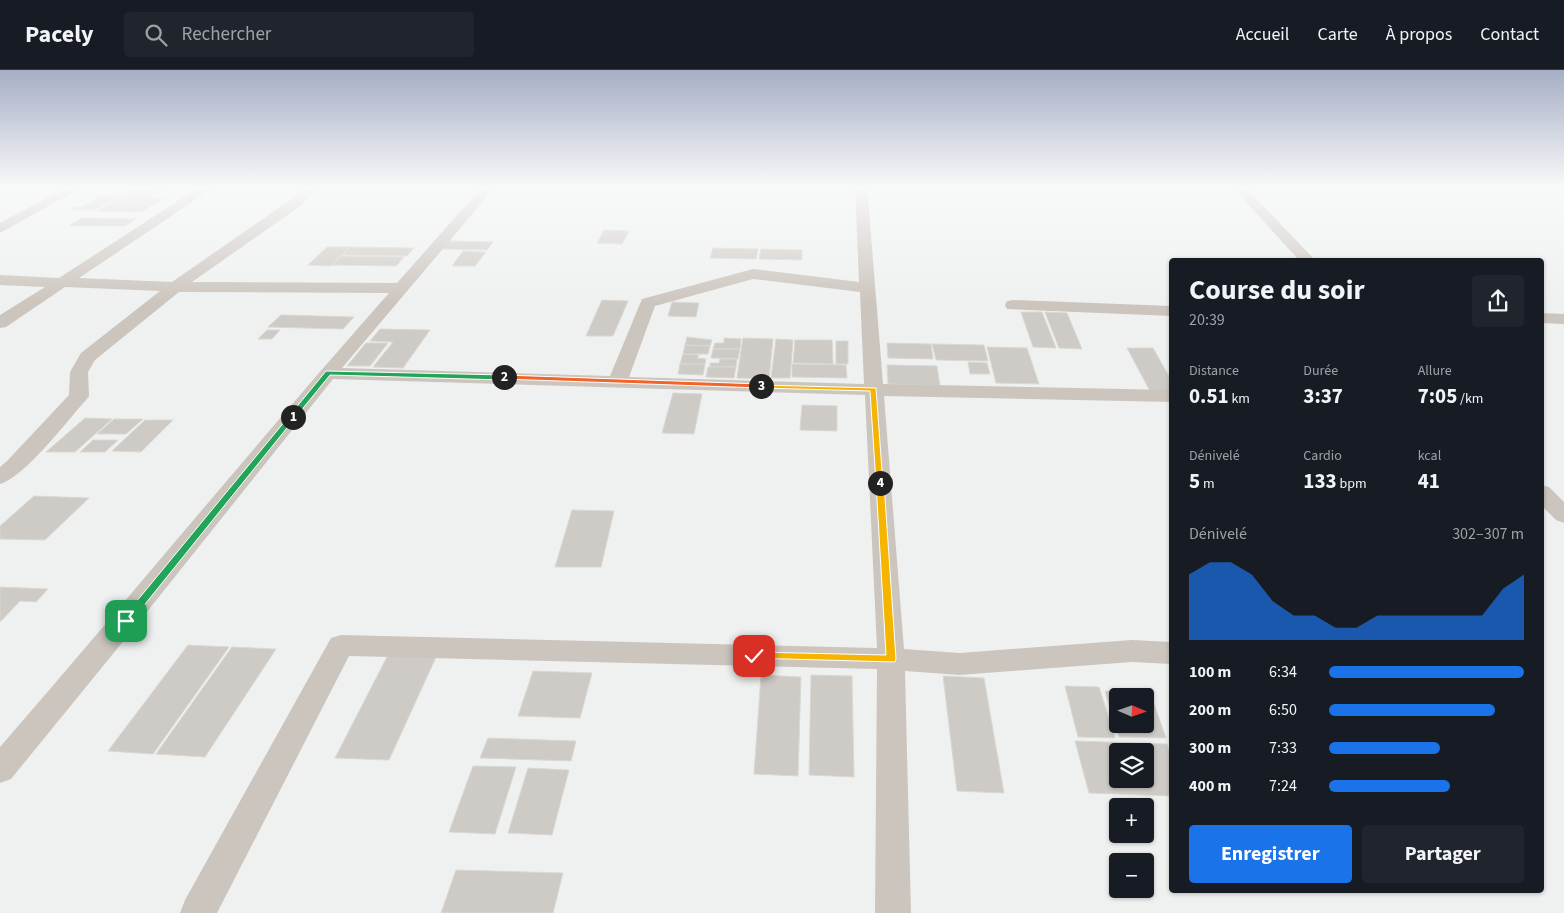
<!DOCTYPE html>
<html lang="fr">
<head>
<meta charset="utf-8">
<style>
  body { margin:0; font-family:"Source Sans 3",sans-serif; background:#20242c; color:#f1f3f6; height:100vh; display:flex; flex-direction:column; font-size:19px; white-space:nowrap }
  * { box-sizing:border-box; margin:0 }
  p { font-size:16px; color:#9ea1a6 }
  .icon { flex:none; width:28px; height:28px; fill:none; stroke:currentColor; stroke-width:2; stroke-linecap:round; stroke-linejoin:round }
  .map { position:relative; flex:1; overflow:hidden }
  .panel { position:absolute; left:1169px; top:188px; width:375px; height:635px; display:flex; flex-direction:column; background:#171b24; border-radius:5px; box-shadow:0 1px 4px #0004 }
  .panel>* { flex:none }
  .needle { width:32px; rotate:92deg }
  .fabs { position:absolute; left:1109px; top:618px; display:grid; gap:10px }
  .fabs a { display:grid; place-items:center; width:45px; height:45px; border-radius:5px; background:#171b24; box-shadow:0 1px 4px #0004; font-size:25px }
  .pin { position:absolute; display:grid; place-items:center; width:42px; height:42px; color:#fff; margin:-21px; border-radius:10px; box-shadow:0 2px 8px #0006 }
  .km { position:absolute; width:25px; height:25px; margin:-12px; border-radius:50%; background:#222; color:#fff; font-size:14px; line-height:25px; text-align:center }
  .round { display:grid; place-items:center; flex:none; width:52px; height:52px; border-radius:5px; background:#20242c }
  .head { display:flex; align-items:center; justify-content:space-between; height:85px; padding:0 20px }
  h1 { font-size:28px; font-weight:700; line-height:38px }
  .figures { display:grid; grid-template-columns:repeat(3,1fr); gap:8px; height:85px; padding:5px 20px }
  .figures div { display:grid; align-content:center }
  .figures b { font-size:21px; font-weight:700 }
  .figures small { font-size:14px; font-weight:400 }
  .figures p { font-size:14px }
  .chart { height:140px; padding:10px 20px }
  .chart p { display:flex; justify-content:space-between }
  .chart svg { width:100%; height:90px; margin-top:5px; fill:#1a73e8; opacity:.7 }
  .primary-button { display:flex; gap:10px; margin-top:auto; padding:10px 20px }
  .primary-button a { flex:1; height:58px; border-radius:5px; background:#1a73e8; color:#fff; font-size:20px; font-weight:700; line-height:58px; text-align:center }
  .primary-button a+a { background:#20242c; color:#f1f3f6 }
  ul { padding:0 20px; list-style:none; font-size:16px }
  li { display:grid; grid-template-columns:80px 60px 1fr; align-items:center; height:38px }
  li i { height:12px; border-radius:6px; background:#1a73e8 }
  header { display:flex; align-items:center; gap:30px; box-sizing:border-box; height:70px; padding:0 25px; background:#171b24; border-bottom:1px solid #363941 }
  header strong { font-size:24px }
  nav { display:flex; gap:28px; margin-inline-start:auto; font-size:18px }
  .search { width:350px; height:45px; background:#20242c; display:flex; align-items:center; gap:12px; box-sizing:border-box; padding:0 18px; border-radius:5px; color:#9ea1a6; font-size:19px }
  .map>svg:first-child { display:block }
  .building { fill:#cecbc6; stroke:#dad8d3; fill-rule:evenodd }
  .lines { fill:none; stroke-linecap:round; stroke-linejoin:round }
  .minor { fill:#ccc5be; fill-rule:evenodd }
  .split-1 { fill:#22a559; stroke:#fff }
  .split-2 { fill:#22a559; stroke:#fff }
  .split-3 { fill:#f0652b; stroke:#fff }
  .split-4 { fill:#f5b400; stroke:#fff }
  .split-5 { fill:#f5b400; stroke:#fff }
</style>
</head>
<body>
<header>
<strong>Pacely</strong>
<div class="search"><svg class="icon" aria-label="search" viewBox="0 0 24 24"><circle cx="10" cy="10" r="6"/><path d="M15 15l6 6"/></svg>Rechercher</div>
<nav><a>Accueil</a><a>Carte</a><a>À propos</a><a>Contact</a></nav>
</header>
<div class="map">
<svg width="1564" height="843" viewBox="0 0 1564 843">
  <rect width="100%" height="100%" fill="#eff1f1"/>
  <g class="building">
    <polygon points="138,116 173,116 168,119 133,119"/>
    <polygon points="133,119 160,120 148,127 120,126"/>
    <polygon points="101,126 120,126 95,140 70,140 75,137 81,137"/>
    <polygon points="121,127 165,128 141,142 97,141"/>
    <polygon points="81,148 136,149 125,156 69,156"/>
    <polygon points="604,160 629,161 622,174 597,173"/>
    <polygon points="449,171 493,172 487,180 442,179"/>
    <polygon points="327,177 349,177 331,196 308,195"/>
    <polygon points="350,177 414,178 407,186 342,185"/>
    <polygon points="713,178 758,179 756,189 710,188"/>
    <polygon points="761,179 802,180 802,190 759,189"/>
    <polygon points="463,181 486,182 475,196 452,196"/>
    <polygon points="341,186 404,187 396,196 332,195"/>
    <polygon points="602,230 628,231 613,266 586,266"/>
    <polygon points="672,232 699,233 696,247 668,246"/>
    <polygon points="1021,242 1042,242 1056,278 1033,277"/>
    <polygon points="1045,242 1067,243 1082,279 1059,278"/>
    <polygon points="281,245 354,247 343,259 268,257"/>
    <polygon points="380,259 430,260 403,298 373,297 393,272 370,271"/>
    <polygon points="267,260 280,260 272,269 258,269"/>
    <polygon points="687,267 712,270 710,276 685,275"/>
    <polygon points="724,268 741,269 740,279 713,279 715,273 724,273"/>
    <polygon points="743,268 773,269 769,309 737,308"/>
    <polygon points="776,269 793,270 790,308 771,308"/>
    <polygon points="795,270 832,270 833,294 793,293"/>
    <rect x="836" y="271" width="12" height="23"/>
    <polygon points="366,273 388,273 370,296 347,296"/>
    <polygon points="887,273 931,274 933,289 888,288"/>
    <polygon points="932,274 984,275 988,291 936,290"/>
    <polygon points="685,275 710,276 708,284 683,284"/>
    <polygon points="987,277 1027,278 1039,314 996,313"/>
    <polygon points="1127,278 1153,278 1171,310 1171,321 1150,321"/>
    <polygon points="713,279 740,279 738,289 711,288"/>
    <polygon points="683,284 699,285 697,288 706,289 705,294 680,294"/>
    <polygon points="720,289 737,289 736,297 710,297 710,293 719,293"/>
    <polygon points="968,292 987,293 990,304 970,304"/>
    <polygon points="680,294 705,294 703,305 678,304"/>
    <polygon points="792,294 846,295 847,308 792,307"/>
    <polygon points="887,295 937,296 940,316 888,314"/>
    <polygon points="708,297 736,297 734,308 706,307"/>
    <polygon points="673,323 702,324 694,364 662,363"/>
    <polygon points="802,335 837,336 837,361 800,360"/>
    <polygon points="85,348 112,349 75,382 46,382"/>
    <polygon points="114,349 143,349 126,364 97,364"/>
    <polygon points="145,350 173,350 141,382 112,381"/>
    <polygon points="93,370 118,370 105,382 80,382"/>
    <polygon points="34,426 89,428 45,470 0,469 0,456"/>
    <polygon points="572,440 614,441 601,497 555,497"/>
    <polygon points="0,517 48,519 36,532 20,531 0,552"/>
    <polygon points="188,575 229,577 153,684 108,681"/>
    <polygon points="232,577 276,579 205,687 156,684"/>
    <polygon points="389,583 437,585 389,690 335,688"/>
    <polygon points="533,601 592,603 580,648 518,646"/>
    <polygon points="761,605 801,607 798,706 754,704"/>
    <polygon points="811,605 852,606 854,707 809,705"/>
    <polygon points="943,606 984,608 1004,723 957,721"/>
    <polygon points="1065,616 1099,617 1115,668 1078,667"/>
    <path d="M1105 621 1150 622 1166 668 1119 667ZM1118 626H1145V654H1118Z"/>
    <polygon points="488,668 576,671 571,691 480,688"/>
    <path d="M1075 671 1167 674 1171 686V726L1089 723ZM1118 681H1145V709H1118Z"/>
    <polygon points="473,696 516,697 495,764 449,762"/>
    <polygon points="528,698 569,700 552,765 508,763"/>
    <polygon points="456,800 563,803 553,843 441,843"/>
  </g>
  <g class="lines">
    <g class="minor">
      <polygon points="69,116 85,116 0,163 0,153"/>
      <path d="M201 116H216L79 208 172 212 293 128 303 116H316L303 134 192 212 397 213 483 116H496L342 298 610 306 642 229 753 199 859 212 855 116H867L883 314 1171 320V332L884 326 904 579 960 583 1132 570 1171 572V594L1132 592 960 605 905 601 911 843H875L877 599 349 586 217 843H180L185 830 331 568 341 565 877 578 865 325 333 309 134 558 11 709 0 713V677C131 526 257 372 389 223L179 222 95 290 88 302 89 326 86 330C67 351 25 407 0 414V397L7 391 69 325 70 302 81 283 160 221 65 217 6 257 0 258V245L45 217 0 215V205L59 208ZM753 209 860 222 864 314 629 307 655 236Z"/>
      <polygon points="1231,116 1244,116 1315,190 1299,190"/>
      <polygon points="1013,230 1171,236 1171,246 1007,239 1005,235 1007,231"/>
      <polygon points="1541,243 1564,244 1564,254 1541,253"/>
      <polygon points="1541,415 1549,417 1564,432 1564,453 1556,450 1541,435"/>
    </g>
  </g>
  <linearGradient id="sky" x2="0" y2="1"><stop stop-color="#a6aec6"/><stop offset="0.5" stop-color="#f8f9f9"/><stop offset="1" stop-color="#f8f9f9" stop-opacity="0"/></linearGradient>
  <rect width="1564" height="234" fill="url(#sky)"/>
  <polygon class="split-1" points="293,344 296,347 295,348 129,554 122,554 122,549 290,345"/>
  <polygon class="split-2" points="326,301 504,305 507,307 504,310 330,305 295,348 290,348 290,345"/>
  <polygon class="split-3" points="504,305 761,314 765,316 761,318 502,309 501,307"/>
  <polygon class="split-4" points="759,315 876,318 883,415 876,413 870,321 761,318 758,316"/>
  <polygon class="split-5" points="880,410 884,413 896,589 895,592 750,588 749,586 754,582 886,585 876,413"/>
</svg>
<div class="fabs">
<a><svg class="needle" viewBox="-14 -14 28 28"><path d="M0-13l5 13h-10z" fill="#e53935"/><path d="M0 13l5-13h-10z" fill="#9ea1a6"/></svg></a>
<a><svg class="icon" aria-label="layers" viewBox="0 0 24 24"><path d="M12 4l9 5-9 5-9-5zM3 14l9 5 9-5"/></svg></a>
<a>+</a>
<a>−</a>
</div>
<div class="pin" style="left:126px;top:551px;background:#1e9e55"><svg class="icon" aria-label="arrive" viewBox="0 0 24 24"><path d="M6 21V4h12l-3 4 3 4H6"/></svg></div>
<div class="pin" style="left:754px;top:586px;background:#d93025"><svg class="icon" aria-label="check" viewBox="0 0 24 24"><path d="M5 12l5 5 9-10"/></svg></div>
<b class="km" style="left:293px;top:347px">1</b>
<b class="km" style="left:504px;top:307px">2</b>
<b class="km" style="left:761px;top:316px">3</b>
<b class="km" style="left:880px;top:413px">4</b>
<section class="panel">
<div class="head"><div><h1>Course du soir</h1><p>20:39</p></div><a class="round"><svg class="icon" aria-label="share" viewBox="0 0 24 24"><path d="M12 15V3M7 8l5-5 5 5M5 13v7h14v-7"/></svg></a></div>
<div class="figures">
<div><p>Distance</p><b>0.51<small> km</small></b></div>
<div><p>Durée</p><b>3:37</b></div>
<div><p>Allure</p><b>7:05<small> /km</small></b></div>
</div>
<div class="figures">
<div><p>Dénivelé</p><b>5<small> m</small></b></div>
<div><p>Cardio</p><b>133<small> bpm</small></b></div>
<div><p>kcal</p><b>41</b></div>
</div>
<div class="chart"><p><span>Dénivelé</span>302–307 m</p>
<svg viewBox="0 0 160 44" preserveAspectRatio="none"><path d="M0 44V12L10 6L20 6L30 12L40 25L50 32L60 32L70 38L80 38L90 32L100 32L110 32L120 32L130 32L140 32L150 19L160 12V44z"/></svg>
</div>
<ul>
<li><b>100 m</b>6:34<i style="width:100%"></i></li>
<li><b>200 m</b>6:50<i style="width:85%"></i></li>
<li><b>300 m</b>7:33<i style="width:57%"></i></li>
<li><b>400 m</b>7:24<i style="width:62%"></i></li>
</ul>
<div class="primary-button"><a>Enregistrer</a><a>Partager</a></div>
</section>
</div>
</body>
</html>
